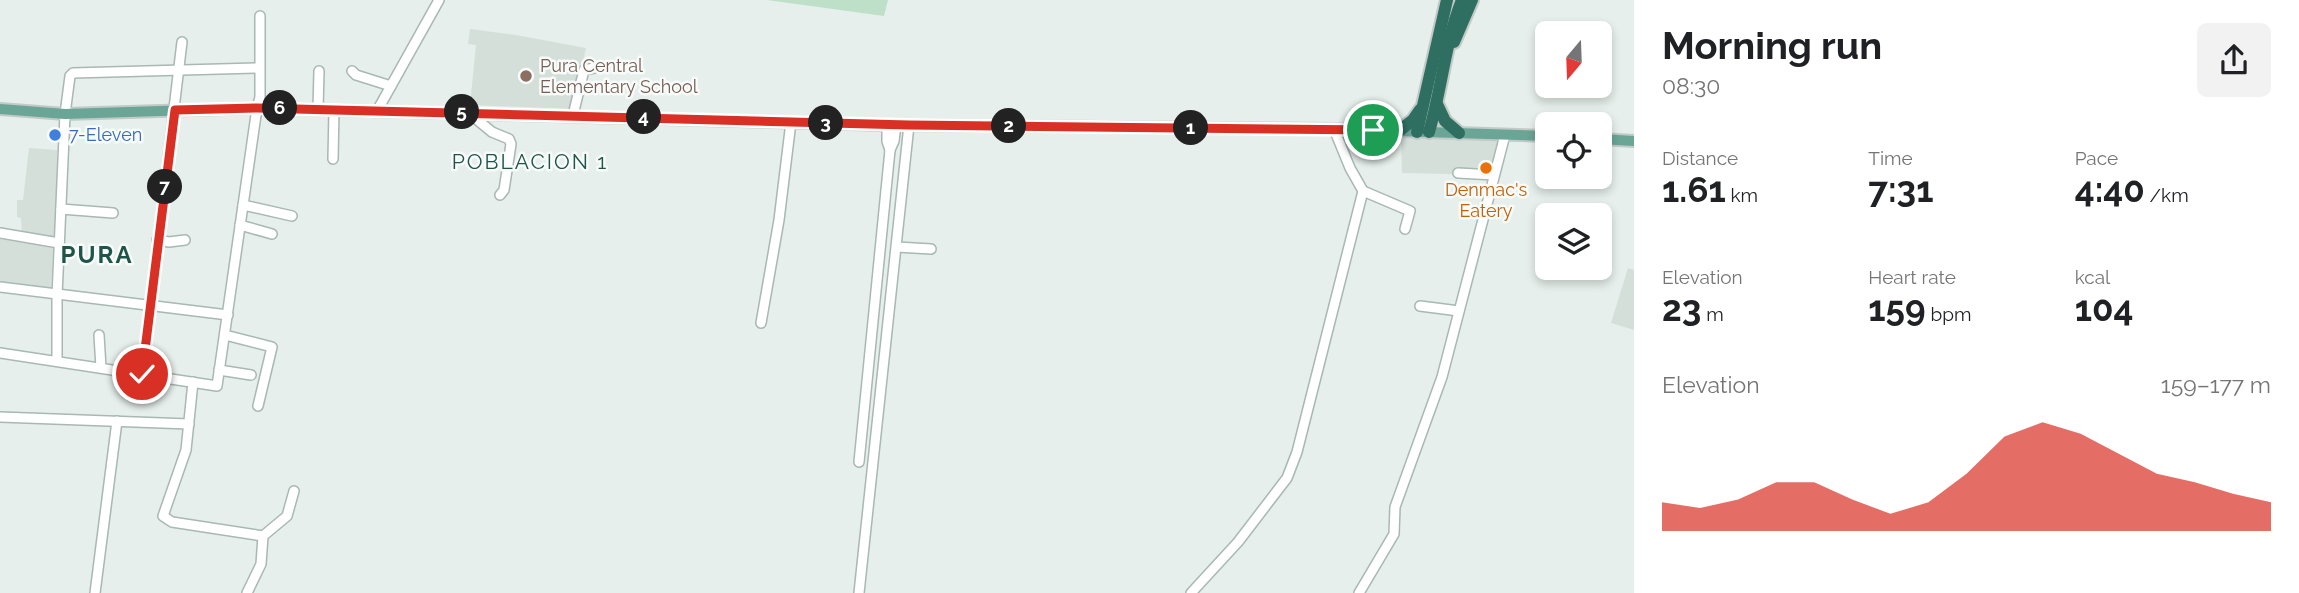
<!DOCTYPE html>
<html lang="en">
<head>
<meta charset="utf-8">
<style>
  body { margin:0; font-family:Raleway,sans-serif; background:#f2f2f2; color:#202124; height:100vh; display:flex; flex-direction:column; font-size:26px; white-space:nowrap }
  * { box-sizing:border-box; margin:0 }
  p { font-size:23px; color:#757577 }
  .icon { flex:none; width:38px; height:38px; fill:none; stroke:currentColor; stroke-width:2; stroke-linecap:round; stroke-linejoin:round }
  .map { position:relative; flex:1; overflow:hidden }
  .sheet { display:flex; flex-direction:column; background:#fff; width:665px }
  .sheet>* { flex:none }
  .needle { width:46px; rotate:199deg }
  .tools { position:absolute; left:1535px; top:21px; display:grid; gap:14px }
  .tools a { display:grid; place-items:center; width:77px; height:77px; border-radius:10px; background:#fff; box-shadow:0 4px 10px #0003; font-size:35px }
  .pin { position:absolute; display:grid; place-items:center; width:60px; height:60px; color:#fff; margin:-30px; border:4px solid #fff; border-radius:50%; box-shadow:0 2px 7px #0007 }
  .km { position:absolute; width:35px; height:35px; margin:-18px; border-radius:50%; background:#222; color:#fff; font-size:19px; line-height:35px; text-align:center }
  .round { display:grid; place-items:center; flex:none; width:74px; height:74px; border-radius:10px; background:#f2f2f2 }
  .headline { display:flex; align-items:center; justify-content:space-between; height:119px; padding:0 28px }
  h1 { font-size:38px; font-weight:700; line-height:52px }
  .stats { display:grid; grid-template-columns:repeat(3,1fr); gap:10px; height:119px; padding:7px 28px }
  .stats div { display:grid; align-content:center }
  .stats b { font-size:35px; font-weight:700 }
  .stats small { font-size:19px; font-weight:400 }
  .stats p { font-size:19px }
  .chart { height:196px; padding:14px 28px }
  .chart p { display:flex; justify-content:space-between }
  .chart svg { width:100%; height:126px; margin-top:7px; fill:#d93025; opacity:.7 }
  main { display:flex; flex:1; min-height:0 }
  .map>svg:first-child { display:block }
  .built { fill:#d4dfda }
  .green { fill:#bfe0c8 }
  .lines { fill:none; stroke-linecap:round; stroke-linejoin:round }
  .minor-casing { stroke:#a8b8b2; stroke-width:12 }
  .major-casing { stroke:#c2cac8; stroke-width:14 }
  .highway-casing { stroke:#c2cac8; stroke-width:16 }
  .minor { stroke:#fff; stroke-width:9 }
  .major { stroke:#6aa596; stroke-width:10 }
  .highway { stroke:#2f6f62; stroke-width:12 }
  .route-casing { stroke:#fff; stroke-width:14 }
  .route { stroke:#d93025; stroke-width:9 }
  .education-dot { fill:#8d6e63; stroke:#f7fbf9; stroke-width:2.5 }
  .shop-dot { fill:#3f7fe0; stroke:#f7fbf9; stroke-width:2.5 }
  .food-dot { fill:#e8710a; stroke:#f7fbf9; stroke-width:2.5 }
  .labels { text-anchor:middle; stroke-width:5; stroke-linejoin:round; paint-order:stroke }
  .education-label { font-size:18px; fill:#785e54; stroke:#f7fbf9; text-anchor:start }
  .shop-label { font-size:18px; fill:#366cbe; stroke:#f7fbf9; text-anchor:start }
  .food-label { font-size:18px; fill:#c56008; stroke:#f7fbf9 }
  .quarter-label { font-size:21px; letter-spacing:2px; fill:#1f5548; stroke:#f7fbf9 }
  .district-label { font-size:24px; font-weight:bold; letter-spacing:2px; fill:#1f5548; stroke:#f7fbf9 }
</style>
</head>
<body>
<main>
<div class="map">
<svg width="1634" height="593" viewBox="0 0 1634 593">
  <rect width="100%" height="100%" fill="#e6efeb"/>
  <g class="built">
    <polygon points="470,29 516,35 586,48 573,109 470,105 476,45 468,44"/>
    <polygon points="1401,137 1502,140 1492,175 1402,173"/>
    <polygon points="29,148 57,150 56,238 22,235 21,218 17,217 17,200 23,200"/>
    <polygon points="0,239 53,248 51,291 0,285"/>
    <polygon points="1628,268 1634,270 1634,330 1611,323"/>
  </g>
  <polygon class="green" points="767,0 888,0 884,16"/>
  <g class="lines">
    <g class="minor-casing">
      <g id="minor">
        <polyline points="352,71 356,75 391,86"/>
        <polyline points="318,109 319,71"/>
        <polyline points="377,111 439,0"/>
        <polyline points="469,113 492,132 509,139 511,144 504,190 500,195"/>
        <polyline points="573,115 584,70 594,68"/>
        <polyline points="890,150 894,141 896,125"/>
        <polyline points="333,159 334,110"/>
        <polyline points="1458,173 1494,175"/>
        <polyline points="1363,191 1410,211 1405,229"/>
        <polyline points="243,205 292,216"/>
        <polyline points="61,209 113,213"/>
        <polyline points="240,225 272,234"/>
        <polyline points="0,233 59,243"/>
        <polyline points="157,240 169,242 185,240"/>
        <polyline points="897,247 931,249"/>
        <polyline points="0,287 228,315"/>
        <polyline points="1420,306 1459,311"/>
        <polyline points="761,323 779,220 791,122"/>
        <polyline points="99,335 101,368"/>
        <polyline points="225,335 272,347 258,406"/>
        <polyline points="0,353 217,386 257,108 260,97 260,16"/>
        <polyline points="57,361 57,296 65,114 70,76 73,73 259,68"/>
        <polyline points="219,370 251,375"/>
        <polyline points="142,374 182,42"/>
        <polyline points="193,382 186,450 163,516 172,522 263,536"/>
        <polyline points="0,417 189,424"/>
        <polyline points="859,462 890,150 887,141 887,125"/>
        <polyline points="95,593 117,421"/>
        <polyline points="247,593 261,564 263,536 287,516 294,491"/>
        <polyline points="859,593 909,125"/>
        <polyline points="1191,593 1238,542 1287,478 1297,452 1363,191 1350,168 1334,129"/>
        <polyline points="1359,593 1394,534 1395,507 1442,377 1505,135"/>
      </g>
    </g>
    <g class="major-casing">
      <g id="major">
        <polyline points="0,109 65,114 257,108 887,125 1334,129 1547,136"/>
        <polyline points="1600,139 1634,141"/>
      </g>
    </g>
    <g class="highway-casing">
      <g id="highway">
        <polyline points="1454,42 1472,0"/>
        <polyline points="1437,104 1445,121 1459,133"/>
        <polyline points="1399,131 1413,120 1420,110"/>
        <polyline points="1417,132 1447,0"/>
        <path d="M1429 132C1442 88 1445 42 1462 0"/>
      </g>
    </g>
    <use href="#minor" class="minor"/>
    <use href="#major" class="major"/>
    <use href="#highway" class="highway"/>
  </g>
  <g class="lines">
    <g class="route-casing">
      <polyline id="route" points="142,374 175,110 257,108 909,125 1373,130"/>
    </g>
    <use href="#route" class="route"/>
  </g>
  <circle class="education-dot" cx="526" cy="76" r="7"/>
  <circle class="shop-dot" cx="55" cy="135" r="7"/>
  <circle class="food-dot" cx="1486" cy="168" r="7"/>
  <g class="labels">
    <g class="education-label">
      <text x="540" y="72">Pura Central<tspan x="540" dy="21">Elementary School</tspan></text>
    </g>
    <g class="shop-label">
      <text x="69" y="141">7-Eleven</text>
    </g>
    <g class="food-label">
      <text x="1486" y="196">Denmac's<tspan x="1486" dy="21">Eatery</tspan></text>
    </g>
    <g class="quarter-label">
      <text x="530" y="169">POBLACION 1</text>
    </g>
    <g class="district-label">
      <text x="97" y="263">PURA</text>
    </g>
  </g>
</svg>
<div class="tools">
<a><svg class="needle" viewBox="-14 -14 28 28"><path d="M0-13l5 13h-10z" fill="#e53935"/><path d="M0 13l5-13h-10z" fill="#757577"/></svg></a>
<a><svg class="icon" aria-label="locate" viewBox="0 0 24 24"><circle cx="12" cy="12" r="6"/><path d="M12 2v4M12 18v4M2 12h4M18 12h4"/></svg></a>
<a><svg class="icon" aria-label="layers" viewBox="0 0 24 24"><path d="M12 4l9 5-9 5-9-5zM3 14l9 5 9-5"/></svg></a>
</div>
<div class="pin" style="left:1373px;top:130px;background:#1e9e55"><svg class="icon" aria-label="arrive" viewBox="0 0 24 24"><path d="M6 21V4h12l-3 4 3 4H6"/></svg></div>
<div class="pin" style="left:142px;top:374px;background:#d93025"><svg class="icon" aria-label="check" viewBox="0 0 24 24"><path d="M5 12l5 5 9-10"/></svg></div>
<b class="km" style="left:1191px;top:128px">1</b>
<b class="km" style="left:1009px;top:126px">2</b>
<b class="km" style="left:826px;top:123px">3</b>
<b class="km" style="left:644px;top:117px">4</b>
<b class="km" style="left:462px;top:112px">5</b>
<b class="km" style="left:280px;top:108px">6</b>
<b class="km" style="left:165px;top:187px">7</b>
</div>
<section class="sheet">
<div class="headline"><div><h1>Morning run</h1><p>08:30</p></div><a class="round"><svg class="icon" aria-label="share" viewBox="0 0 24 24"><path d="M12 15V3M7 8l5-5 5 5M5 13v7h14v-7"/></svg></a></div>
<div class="stats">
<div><p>Distance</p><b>1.61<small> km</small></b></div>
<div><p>Time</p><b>7:31</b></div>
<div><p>Pace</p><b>4:40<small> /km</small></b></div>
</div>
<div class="stats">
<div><p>Elevation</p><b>23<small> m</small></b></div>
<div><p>Heart rate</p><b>159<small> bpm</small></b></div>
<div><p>kcal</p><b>104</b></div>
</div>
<div class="chart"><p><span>Elevation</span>159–177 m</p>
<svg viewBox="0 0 160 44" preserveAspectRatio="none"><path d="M0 44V34L10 36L20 33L30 27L40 27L50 33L60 38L70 34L80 24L90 11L100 6L110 10L120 17L130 24L140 27L150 31L160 34V44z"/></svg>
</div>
</section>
</main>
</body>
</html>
